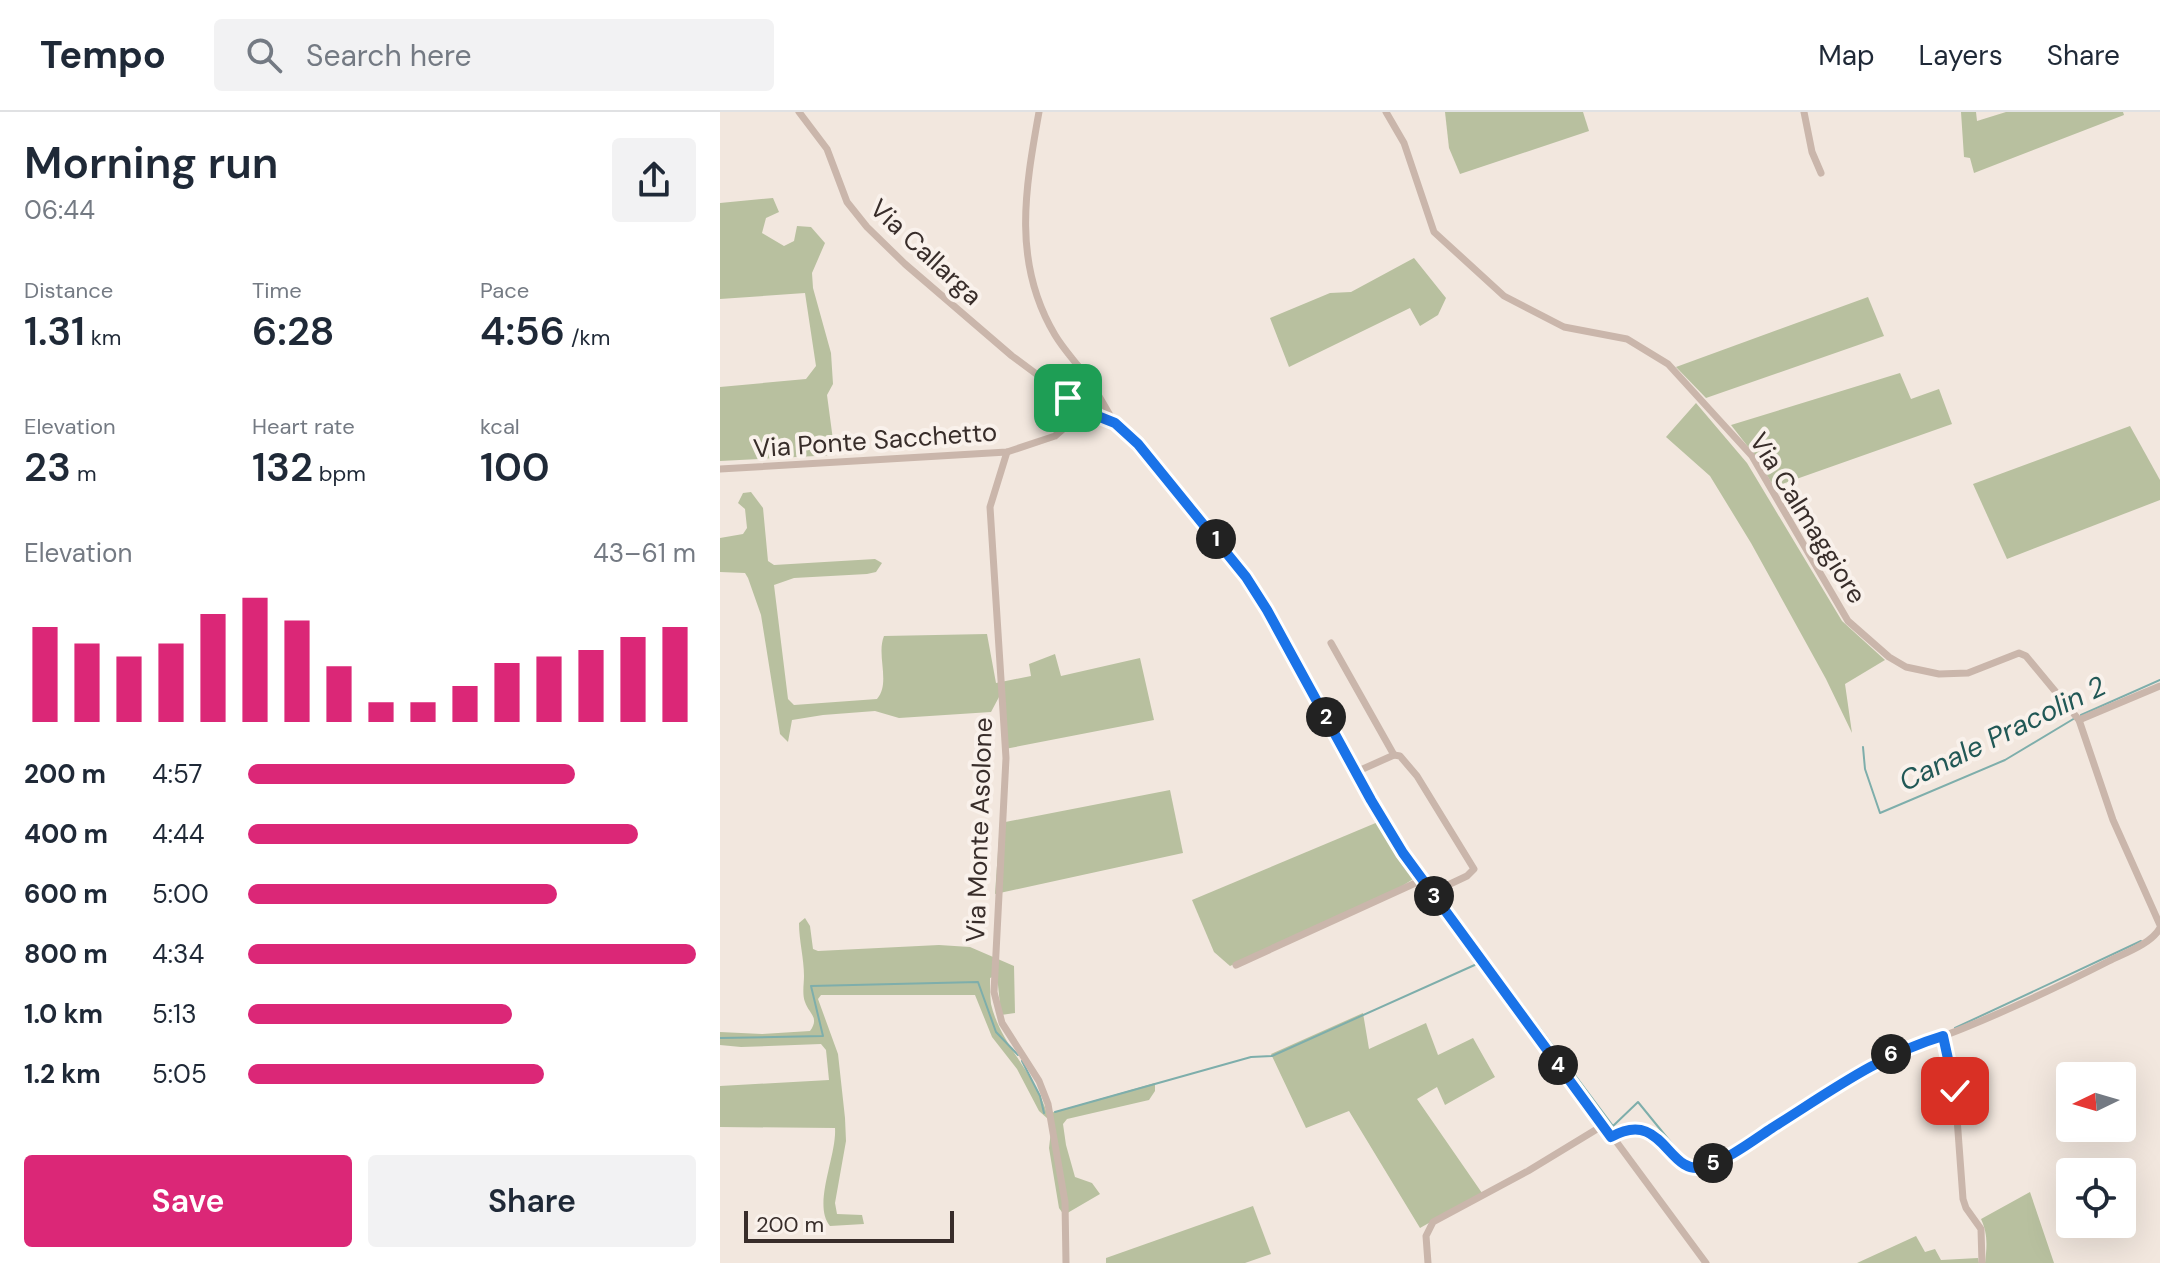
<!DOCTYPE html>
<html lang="en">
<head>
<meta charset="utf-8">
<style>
  body { margin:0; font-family:"DM Sans",sans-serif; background:#f2f2f3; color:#1f2937; height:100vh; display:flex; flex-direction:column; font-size:30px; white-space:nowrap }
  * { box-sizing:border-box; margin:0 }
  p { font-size:26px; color:#747a83 }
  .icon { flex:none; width:44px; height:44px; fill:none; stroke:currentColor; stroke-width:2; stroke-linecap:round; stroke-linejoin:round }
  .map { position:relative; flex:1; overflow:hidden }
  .details { display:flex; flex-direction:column; background:#fff; width:720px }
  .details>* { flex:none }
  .needle { width:52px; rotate:265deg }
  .buttons { position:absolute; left:1336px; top:950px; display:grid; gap:16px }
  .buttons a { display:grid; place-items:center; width:80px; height:80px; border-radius:8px; background:#fff; box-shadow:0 8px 32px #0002; font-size:40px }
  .scale { position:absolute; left:24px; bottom:20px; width:210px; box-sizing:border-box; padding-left:8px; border:4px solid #382d2a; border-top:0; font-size:22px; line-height:28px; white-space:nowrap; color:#382d2a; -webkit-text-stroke:6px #f9f1eb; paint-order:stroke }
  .pin { position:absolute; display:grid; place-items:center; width:68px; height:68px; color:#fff; margin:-34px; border-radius:16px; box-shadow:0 4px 12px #0006 }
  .km { position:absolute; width:40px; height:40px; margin:-20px; border-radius:50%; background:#222; color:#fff; font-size:22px; line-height:40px; text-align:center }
  .round { display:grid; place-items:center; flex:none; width:84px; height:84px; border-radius:8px; background:#f2f2f3 }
  .headline { display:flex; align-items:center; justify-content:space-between; height:136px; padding:0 24px }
  h1 { font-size:44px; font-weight:600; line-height:60px }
  .figures { display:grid; grid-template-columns:repeat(3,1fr); gap:12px; height:136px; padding:8px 24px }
  .figures div { display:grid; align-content:center }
  .figures b { font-size:40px; font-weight:600 }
  .figures small { font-size:22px; font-weight:400 }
  .figures p { font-size:22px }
  .chart { height:224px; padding:16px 24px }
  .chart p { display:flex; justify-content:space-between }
  .chart svg { width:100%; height:144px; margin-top:8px; stroke:#db2777; stroke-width:6 }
  .action { display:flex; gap:16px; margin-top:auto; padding:16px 24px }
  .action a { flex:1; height:92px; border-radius:8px; background:#db2777; color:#fff; font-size:32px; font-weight:600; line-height:92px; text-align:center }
  .action a+a { background:#f2f2f3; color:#1f2937 }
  ul { padding:0 24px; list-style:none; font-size:26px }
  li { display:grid; grid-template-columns:128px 96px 1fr; align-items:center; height:60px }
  li i { height:20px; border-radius:10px; background:#db2777 }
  header { display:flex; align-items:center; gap:48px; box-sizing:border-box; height:112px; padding:0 40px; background:#fff; border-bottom:2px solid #e0e1e3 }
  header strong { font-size:38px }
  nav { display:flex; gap:44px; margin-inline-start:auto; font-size:28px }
  .search { width:560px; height:72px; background:#f2f2f3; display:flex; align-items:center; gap:20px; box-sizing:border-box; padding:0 28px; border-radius:8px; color:#747a83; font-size:30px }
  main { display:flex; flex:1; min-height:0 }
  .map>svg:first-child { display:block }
  .green { fill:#b8c09f }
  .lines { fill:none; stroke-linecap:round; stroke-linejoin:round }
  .stream { stroke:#7eaeab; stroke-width:2 }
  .minor { stroke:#cab6ab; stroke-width:7 }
  .route-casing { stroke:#fff; stroke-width:16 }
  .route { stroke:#1a73e8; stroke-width:10 }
  .labels { text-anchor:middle; stroke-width:8; stroke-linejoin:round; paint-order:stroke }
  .street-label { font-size:26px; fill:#382d2a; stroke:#f9f1eb }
  .water-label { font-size:28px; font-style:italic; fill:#215856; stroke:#f9f1eb }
</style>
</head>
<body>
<header>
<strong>Tempo</strong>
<div class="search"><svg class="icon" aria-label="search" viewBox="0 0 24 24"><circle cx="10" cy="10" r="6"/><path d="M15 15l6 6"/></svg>Search here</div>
<nav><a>Map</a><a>Layers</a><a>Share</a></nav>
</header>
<main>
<section class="details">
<div class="headline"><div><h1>Morning run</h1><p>06:44</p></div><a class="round"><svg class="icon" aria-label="share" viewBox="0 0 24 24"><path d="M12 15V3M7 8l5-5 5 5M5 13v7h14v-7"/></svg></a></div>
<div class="figures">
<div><p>Distance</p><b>1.31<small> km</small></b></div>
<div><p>Time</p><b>6:28</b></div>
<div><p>Pace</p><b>4:56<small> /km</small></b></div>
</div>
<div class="figures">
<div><p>Elevation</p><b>23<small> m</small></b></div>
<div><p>Heart rate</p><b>132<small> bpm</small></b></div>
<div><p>kcal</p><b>100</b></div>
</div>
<div class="chart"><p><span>Elevation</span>43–61 m</p>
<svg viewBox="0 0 160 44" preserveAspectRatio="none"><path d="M5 44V15M15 44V20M25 44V24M35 44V20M45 44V11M55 44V6M65 44V13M75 44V27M85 44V38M95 44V38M105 44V33M115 44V26M125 44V24M135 44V22M145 44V18M155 44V15"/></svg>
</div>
<ul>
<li><b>200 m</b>4:57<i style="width:73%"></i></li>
<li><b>400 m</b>4:44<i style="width:87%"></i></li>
<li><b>600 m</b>5:00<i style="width:69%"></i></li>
<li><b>800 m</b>4:34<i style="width:100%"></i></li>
<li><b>1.0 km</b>5:13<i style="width:59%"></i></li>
<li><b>1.2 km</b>5:05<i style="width:66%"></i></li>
</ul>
<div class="action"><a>Save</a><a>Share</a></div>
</section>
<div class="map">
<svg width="1440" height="1151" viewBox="0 0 1440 1151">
  <rect width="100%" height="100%" fill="#f2e7de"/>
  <g class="green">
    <polygon points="725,0 863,0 869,19 740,62 729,36"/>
    <polygon points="1241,0 1256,0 1257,9 1286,0 1403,0 1404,3 1254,61 1250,46 1244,45"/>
    <polygon points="53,86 59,100 46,106 42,121 64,134 74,129 77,114 91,115 105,131 92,161 93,176 111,241 113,272 107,283 115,343 0,349 0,275 86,267 96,254 85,181 0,187 0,91"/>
    <polygon points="694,146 726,186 718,203 700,214 690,196 569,255 550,206 610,181 631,180"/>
    <polygon points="1148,185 1164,224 986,286 956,255"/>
    <polygon points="1180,261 1191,287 1219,277 1232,312 1054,375 1036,345 1011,313"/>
    <polygon points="976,291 1027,351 1122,509 1165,548 1125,572 1132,621 1106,567 1031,431 990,364 946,325"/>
    <polygon points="1410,314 1440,368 1440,388 1287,447 1253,372"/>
    <path d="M31 380 43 396 48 449 54 453 155 447 162 451 156 460 147 462 74 466 54 473 68 587 74 593 157 587C171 571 156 543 164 524L267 522 276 571 311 564 309 552 335 542 341 564 420 546 434 608 285 637 279 585 271 600 179 606 155 599 103 603 72 608 68 630 60 622 41 503 28 466 25 461 0 460V426L23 422 27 416 25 397 18 391 23 381Z"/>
    <polygon points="450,678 463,741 275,782 280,711"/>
    <polygon points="658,710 695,766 661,787 510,854 494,840 472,788"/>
    <path d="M85 806 90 814 93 837 98 839 219 833 250 835 294 854 295 901 281 903 277 863 270 866C270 874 270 884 271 892 280 932 316 962 327 1002L435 971V979L429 988 347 1007 343 1012 346 1033 355 1065 372 1071 380 1082 344 1103 339 1096 329 1036 331 1019 328 1007 319 999 297 957 272 925 255 883H101L98 887 118 942 125 1006 126 1029 115 1091 117 1102 142 1103 144 1112 110 1114C92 1093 117 1044 115 1016L0 1015V974L109 968 106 938 101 932 21 935 0 933V920L42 922 90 919C100 905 89 902 85 890 82 882 84 872 84 864 84 846 79 829 79 811Z"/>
    <polygon points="643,901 649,937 706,911 718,943 753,926 775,965 725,993 717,975 697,987 762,1081 700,1116 629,999 586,1016 551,942"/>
    <path d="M1310 1080 1334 1151H1265C1267 1134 1268 1122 1261 1107Z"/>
    <polygon points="533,1094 551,1142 525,1151 386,1151 386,1146"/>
    <polygon points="1196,1124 1205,1140 1215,1137 1221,1148 1258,1146 1259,1151 1137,1151"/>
  </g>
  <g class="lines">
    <g class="stream">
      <polyline points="1361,603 1440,568"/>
      <polyline points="1143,635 1145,657 1160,701 1285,648 1355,606"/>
      <polyline points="1235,916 1421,829"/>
      <polyline points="0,926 103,924 91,874 258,870 276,920 298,943"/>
      <polyline points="1160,944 1195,931"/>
      <polyline points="302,949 320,984 324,1001"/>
      <polyline points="335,1000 531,945 552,944 768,847 893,1014 918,990 962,1044 978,1053 1029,1027"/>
    </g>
    <g class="minor">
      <polyline points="79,0 107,37 127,90 147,115 185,152 292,244 354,290"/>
      <path d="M319 0C305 78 292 151 335 223 344 238 355 249 365 263 376 277 384 294 394 310"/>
      <polyline points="666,0 684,31 714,120 784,184 844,215 907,227 948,252 1032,344 1128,509 1169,545 1186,555 1219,562 1248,561 1299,541 1306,544 1359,608 1393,708 1440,813"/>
      <polyline points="1084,0 1092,40 1101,61"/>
      <polyline points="358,254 360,275 354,283 356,293 363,299 369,299 395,311 418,332 526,465 547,498 651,688 683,741 986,1151"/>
      <polyline points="287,340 270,395 286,646 274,880 282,911 319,969 328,992 345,1090 346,1151"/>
      <polyline points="0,357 287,340 335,324 343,317 356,293"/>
      <polyline points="611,531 674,643"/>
      <polyline points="1359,608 1440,574"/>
      <polyline points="636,660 674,643 680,644 697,664 754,757 747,764 711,781"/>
      <polyline points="516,853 702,768"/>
      <polyline points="1223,924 1235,979 1243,1087 1246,1096 1261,1117 1262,1151"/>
      <path d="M891 1025C944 994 945 1059 978 1056 1000 1054 1021 1036 1038 1025 1078 1000 1117 973 1158 949 1186 936 1215 928 1244 916 1293 896 1342 873 1389 849 1405 841 1431 832 1440 816"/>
      <polyline points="708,1151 706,1124 713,1110 808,1059 882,1014"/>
    </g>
  </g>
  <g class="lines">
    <g class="route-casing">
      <path id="route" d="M348 286 360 297 395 311 418 332 526 465 547 498 651 688 683 741 891 1025C944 995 947 1065 984 1055 1009 1047 1031 1030 1052 1016 1108 981 1159 943 1223 924L1235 979"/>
    </g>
    <use href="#route" class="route"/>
  </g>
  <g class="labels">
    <g class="street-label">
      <text transform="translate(206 140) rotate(43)" y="9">Via Callarga</text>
      <text transform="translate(155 328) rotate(-4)" y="9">Via Ponte Sacchetto</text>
      <text transform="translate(1088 406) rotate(58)" y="9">Via Calmaggiore</text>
      <text transform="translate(259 718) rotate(-88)" y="9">Via Monte Asolone</text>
    </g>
    <g class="water-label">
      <text transform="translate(1282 621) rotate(-26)" y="10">Canale Pracolin 2</text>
    </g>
  </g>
</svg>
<div class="buttons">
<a><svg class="needle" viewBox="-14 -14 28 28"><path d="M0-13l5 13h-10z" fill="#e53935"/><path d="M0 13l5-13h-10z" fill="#747a83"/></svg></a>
<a><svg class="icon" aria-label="locate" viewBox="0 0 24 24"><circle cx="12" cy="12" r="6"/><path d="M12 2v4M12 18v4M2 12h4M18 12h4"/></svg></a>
</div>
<div class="scale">200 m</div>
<div class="pin" style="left:348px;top:286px;background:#1e9e55"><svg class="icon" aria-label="arrive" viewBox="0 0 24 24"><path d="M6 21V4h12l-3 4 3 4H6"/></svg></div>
<div class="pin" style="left:1235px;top:979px;background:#d93025"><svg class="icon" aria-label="check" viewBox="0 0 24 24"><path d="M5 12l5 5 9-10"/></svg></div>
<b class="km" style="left:496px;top:427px">1</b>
<b class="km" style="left:606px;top:605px">2</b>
<b class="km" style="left:714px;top:784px">3</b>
<b class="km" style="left:838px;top:953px">4</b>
<b class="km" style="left:993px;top:1051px">5</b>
<b class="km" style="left:1171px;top:942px">6</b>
</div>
</main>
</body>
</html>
